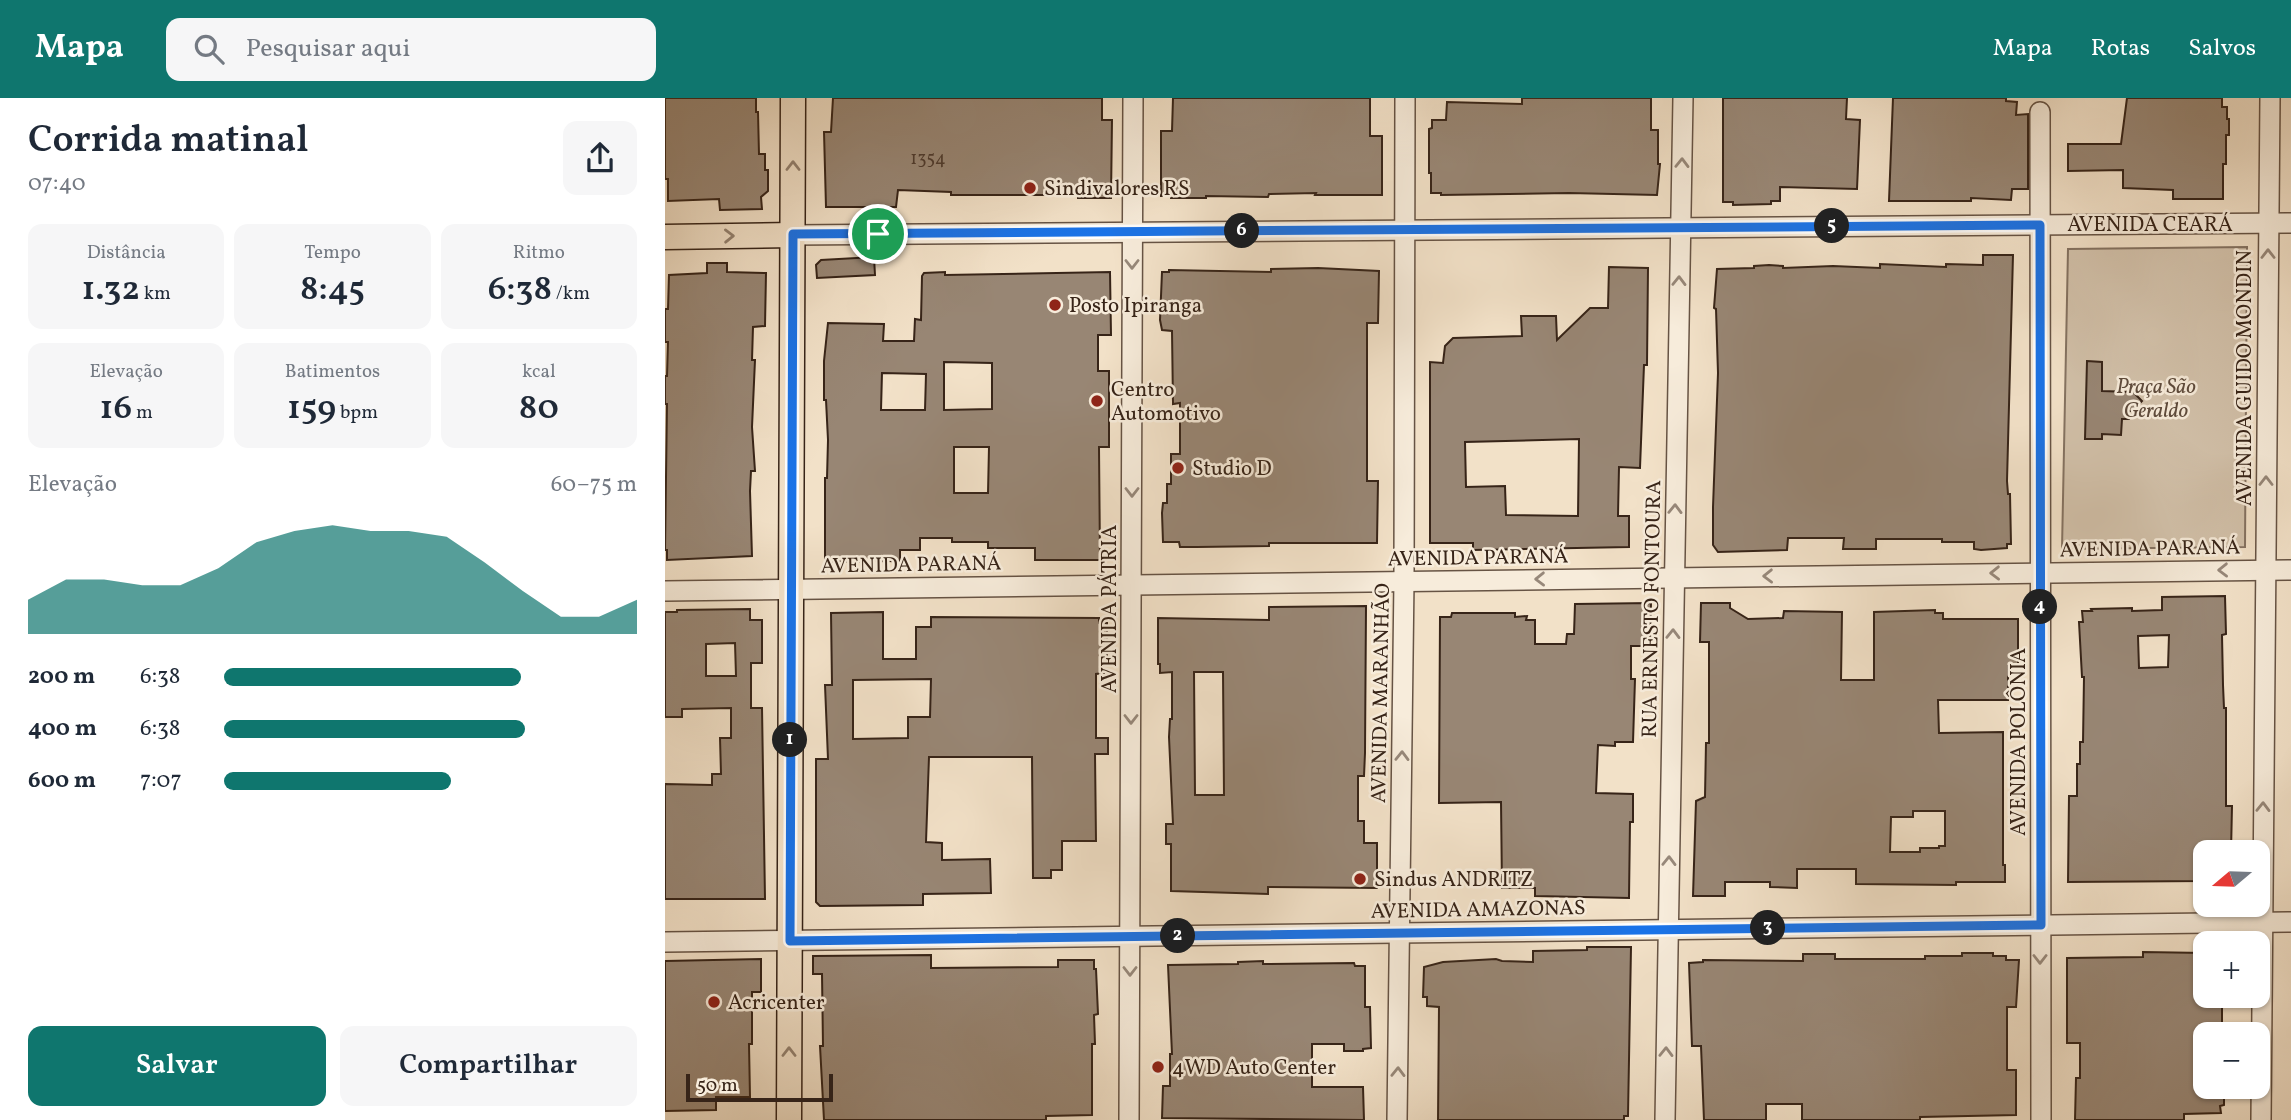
<!DOCTYPE html>
<html lang="pt">
<head>
<meta charset="utf-8">
<style>
  body { margin:0; font-family:Vollkorn,serif; background:#f6f6f7; color:#1f2937; height:100vh; display:flex; flex-direction:column; font-size:26px; white-space:nowrap }
  * { box-sizing:border-box; margin:0 }
  p { font-size:23px; color:#747a83 }
  .icon { flex:none; width:38px; height:38px; fill:none; stroke:currentColor; stroke-width:2; stroke-linecap:round; stroke-linejoin:round }
  .map { position:relative; flex:1; overflow:hidden }
  .sheet { display:flex; flex-direction:column; background:#fff; width:665px }
  .sheet>* { flex:none }
  .needle { width:46px; rotate:251deg }
  .tools { position:absolute; left:1528px; top:742px; display:grid; gap:14px }
  .tools a { display:grid; place-items:center; width:77px; height:77px; border-radius:14px; background:#fff; box-shadow:0 2px 5px #0004; font-size:35px }
  .scale { position:absolute; left:21px; bottom:18px; width:147px; box-sizing:border-box; padding-left:7px; border:4px solid #372418; border-top:0; font-size:19px; line-height:24px; white-space:nowrap; color:#372418; -webkit-text-stroke:5px #f7ecdb; paint-order:stroke }
  .pin { position:absolute; display:grid; place-items:center; width:60px; height:60px; color:#fff; margin:-30px; border:4px solid #fff; border-radius:50%; box-shadow:0 2px 7px #0007 }
  .km { position:absolute; width:35px; height:35px; margin:-18px; border-radius:50%; background:#222; color:#fff; font-size:19px; line-height:35px; text-align:center }
  .round { display:grid; place-items:center; flex:none; width:74px; height:74px; border-radius:14px; background:#f6f6f7 }
  .head { display:flex; align-items:center; justify-content:space-between; height:119px; padding:0 28px }
  h1 { font-size:38px; font-weight:600; line-height:52px }
  .stats { display:grid; grid-template-columns:repeat(3,1fr); gap:10px; height:119px; padding:7px 28px }
  .stats div { display:grid; align-content:center; border-radius:14px; background:#f6f6f7; text-align:center }
  .stats b { font-size:35px; font-weight:600 }
  .stats small { font-size:19px; font-weight:400 }
  .stats p { font-size:19px }
  .chart { height:196px; padding:14px 28px }
  .chart p { display:flex; justify-content:space-between }
  .chart svg { width:100%; height:126px; margin-top:7px; fill:#0f766e; opacity:.7 }
  .primary-button { display:flex; gap:14px; margin-top:auto; padding:14px 28px }
  .primary-button a { flex:1; height:80px; border-radius:14px; background:#0f766e; color:#fff; font-size:28px; font-weight:600; line-height:80px; text-align:center }
  .primary-button a+a { background:#f6f6f7; color:#1f2937 }
  ul { padding:0 28px; list-style:none; font-size:23px }
  li { display:grid; grid-template-columns:112px 84px 1fr; align-items:center; height:52px }
  li i { height:18px; border-radius:9px; background:#0f766e }
  header { display:flex; align-items:center; gap:42px; box-sizing:border-box; height:98px; padding:0 35px; background:#0f766e; color:#fff }
  header strong { font-size:33px }
  nav { display:flex; gap:38px; margin-inline-start:auto; font-size:24px }
  .search { width:490px; height:63px; background:#f6f6f7; display:flex; align-items:center; gap:18px; box-sizing:border-box; padding:0 24px; border-radius:14px; color:#747a83; font-size:26px }
  main { display:flex; flex:1; min-height:0 }
  .map>svg:first-child { display:block }
  .green { fill:#d2c1aa; stroke:#847261; stroke-width:2 }
  .building { fill:#988674; stroke:#372418; stroke-width:2; fill-rule:evenodd }
  .lines { fill:none; stroke-linecap:round; stroke-linejoin:round }
  .minor-casing { stroke:#665344; stroke-width:22 }
  .major-casing { stroke:#372418; stroke-width:27 }
  .minor { stroke:#f7ecdb; stroke-width:19 }
  .major { stroke:#f2e1c8; stroke-width:24 }
  .oneway { stroke:#97887a }
  .oneway2 { stroke:#948270 }
  .route-casing { stroke:#fff; stroke-width:14 }
  .route { stroke:#1a73e8; stroke-width:9 }
  .poi-dot { fill:#8f2418; stroke:#f7ecdb; stroke-width:2.5 }
  .labels { text-anchor:middle; stroke-width:5; stroke-linejoin:round; paint-order:stroke }
  .number-label { font-size:18px; fill:#4f3c2f }
  .poi-label { font-size:21px; fill:#372418; stroke:#f7ecdb; text-anchor:start }
  .street-label { font-size:21px; fill:#372418; stroke:#f7ecdb }
  .park-label { font-size:21px; font-style:italic; fill:#5e4b3c; stroke:#f7ecdb }
</style>
</head>
<body>
<header>
<strong>Mapa</strong>
<div class="search"><svg class="icon" aria-label="search" viewBox="0 0 24 24"><circle cx="10" cy="10" r="6"/><path d="M15 15l6 6"/></svg>Pesquisar aqui</div>
<nav><a>Mapa</a><a>Rotas</a><a>Salvos</a></nav>
</header>
<main>
<section class="sheet">
<div class="head"><div><h1>Corrida matinal</h1><p>07:40</p></div><a class="round"><svg class="icon" aria-label="share" viewBox="0 0 24 24"><path d="M12 15V3M7 8l5-5 5 5M5 13v7h14v-7"/></svg></a></div>
<div class="stats">
<div><p>Distância</p><b>1.32<small> km</small></b></div>
<div><p>Tempo</p><b>8:45</b></div>
<div><p>Ritmo</p><b>6:38<small> /km</small></b></div>
</div>
<div class="stats">
<div><p>Elevação</p><b>16<small> m</small></b></div>
<div><p>Batimentos</p><b>159<small> bpm</small></b></div>
<div><p>kcal</p><b>80</b></div>
</div>
<div class="chart"><p><span>Elevação</span>60–75 m</p>
<svg viewBox="0 0 160 44" preserveAspectRatio="none"><path d="M0 44V32L10 25L20 25L30 27L40 27L50 21L60 12L70 8L80 6L90 8L100 8L110 10L120 19L130 29L140 38L150 38L160 32V44z"/></svg>
</div>
<ul>
<li><b>200 m</b>6:38<i style="width:72%"></i></li>
<li><b>400 m</b>6:38<i style="width:73%"></i></li>
<li><b>600 m</b>7:07<i style="width:55%"></i></li>
</ul>
<div class="primary-button"><a>Salvar</a><a>Compartilhar</a></div>
</section>
<div class="map">
<svg width="1626" height="1022" viewBox="0 0 1626 1022">
  <rect width="100%" height="100%" fill="#f2e1c8"/>
  <filter id="stains"><feTurbulence type="fractalNoise" baseFrequency=".00286" numOctaves="4"/><feColorMatrix values="0 0 0 0 .2 0 0 0 0 .09 0 0 0 0 .02 0 0 0 .5 -.17"/></filter>
  <radialGradient id="worn" r=".72"><stop offset=".6" stop-color="#630" stop-opacity="0"/><stop offset="1" stop-color="#630" stop-opacity=".3"/></radialGradient>
  <polygon class="green" points="1582,149 1580,449 1397,451 1403,151"/>
  <g class="building">
    <polygon points="0,0 91,0 91,14 93,14 94,56 100,56 100,72 103,72 103,93 96,99 97,111 55,112 54,101 3,103 3,81 0,81"/>
    <polygon points="168,0 437,0 437,22 447,22 446,100 413,100 413,97 286,97 286,94 233,92 231,109 161,109 159,34 166,34"/>
    <polygon points="508,0 705,0 705,38 717,38 717,97 650,97 651,95 604,96 603,99 541,98 541,100 506,100 506,98 496,98 496,33 507,33"/>
    <polygon points="857,0 986,0 986,32 993,32 993,66 995,66 992,97 904,95 776,97 776,95 766,95 766,75 764,75 764,31 767,30 767,22 781,22 782,4 857,6"/>
    <polygon points="1058,0 1182,0 1181,21 1195,22 1192,91 1115,89 1115,103 1106,103 1106,106 1068,107 1068,104 1058,104"/>
    <polygon points="1228,0 1341,0 1341,3 1352,4 1351,17 1363,16 1363,91 1347,91 1346,102 1306,100 1306,103 1224,103"/>
    <polygon points="1462,0 1557,0 1557,9 1562,9 1562,21 1564,21 1564,37 1561,37 1561,66 1558,66 1558,101 1508,101 1508,92 1458,90 1458,72 1403,73 1403,46 1456,46"/>
    <polygon points="1318,157 1348,157 1342,383 1343,396 1345,396 1346,446 1342,446 1342,450 1316,452 1309,451 1309,444 1277,444 1277,441 1211,441 1211,451 1178,451 1179,440 1123,440 1122,452 1053,454 1048,447 1048,409 1053,275 1051,211 1049,210 1052,171 1089,170 1089,168 1104,167 1118,168 1118,170 1168,168 1215,170 1215,166 1281,169 1281,166 1318,167"/>
    <polygon points="209,159 210,177 152,180 151,167 156,162"/>
    <polygon points="42,165 62,165 62,174 101,175 100,228 88,229 87,262 90,262 87,329 90,373 86,373 85,393 87,458 2,462 2,452 0,452 2,306 0,306 0,278 2,278 3,244 0,244 0,211 3,211 4,177 42,175"/>
    <path d="M944 169 983 170 982 267H979L975 370 954 369 953 418H964V449L808 452V445H765V264L778 265 780 248 788 240 857 238 856 218H891L892 242 925 210H943ZM914 341 913 418 841 417 840 388 801 389 800 344Z"/>
    <polygon points="653,170 714,173 713,225 702,225 702,383 713,383 712,445 604,445 604,448 532,449 515,449 514,444 498,444 497,415 498,405 502,405 502,386 506,386 506,356 515,356 515,305 508,306 507,233 497,232 495,222 497,174 504,174 504,172 606,174 606,171"/>
    <path d="M280 174V177L445 174 446 237H433V273H444V349H434L435 462H370V450H323V444H287V440H255V452H235V463L160 464V380H162L163 342 161 302H159V263L163 225 219 226 218 243H249L250 221 256 222 257 178 259 175ZM279 264 327 265V311L279 312ZM217 275 261 276 260 312H216ZM289 349H324L323 395H289Z"/>
    <polygon points="1422,263 1437,264 1437,293 1468,294 1477,303 1467,313 1464,313 1464,321 1457,321 1456,337 1437,336 1437,341 1420,341"/>
    <path d="M1560 498 1561 536 1557 537 1558 587 1559 610H1561V708H1567L1566 754H1540V783L1403 784 1404 698H1412V666H1415V644H1418L1419 579H1417L1414 524H1418L1417 513H1427L1426 511 1467 510V513L1497 512V499ZM1504 537 1503 569 1474 570 1473 538Z"/>
    <polygon points="986,505 985,548 966,548 966,581 970,581 968,644 950,644 950,648 933,647 931,695 968,696 968,724 965,724 964,800 870,798 870,790 837,790 836,704 774,705 775,519 786,519 787,515 850,515 850,519 862,518 861,522 870,522 870,546 901,546 902,536 909,536 910,506"/>
    <path d="M1036 505H1065V510L1083 521 1118 520 1119 513 1177 514 1176 582H1209V514L1270 512V515H1278V521H1353V568H1343V602H1273L1274 635 1338 634V767H1340V784H1291V787L1191 786V771H1132V790L1105 789V784H1060V798H1028L1031 703 1040 699 1041 645H1044V544H1035ZM1248 713H1280V748H1274V750H1255V754H1225L1226 719H1248Z"/>
    <path d="M701 508 700 655 699 678H693V723H699V745H712V790L603 789V796L506 793V746H501V726H508L504 639 505 621H507V574L495 575V566H493V520L604 522V509ZM529 574H558L559 697H530Z"/>
    <path d="M85 511V522H97V565H86V610H97L100 801H0V686L47 687V676H56L55 640H66V610L17 611V619H0V514H12V512ZM70 545 71 578H41V546Z"/>
    <path d="M218 514V561H251V529H266V519L434 520V525H442V564H439V575L431 576V640H443V656H430L431 743H397V772H386V780H368L367 659H264L261 744 277 745V762L325 761 326 795 258 796V807L155 808 151 804V661H163L160 587H167L166 515ZM266 581 265 619H243V640L188 641V582Z"/>
    <polygon points="922,849 966,849 963,1018 959,1018 959,1022 773,1022 774,909 762,908 762,899 758,899 759,869 778,864 831,861 837,863 868,864 868,853 922,852"/>
    <polygon points="1478,854 1540,855 1540,898 1557,898 1557,936 1540,936 1540,989 1559,989 1559,1007 1555,1008 1556,1015 1519,1016 1519,1022 1410,1022 1411,980 1415,980 1415,945 1402,945 1402,860 1478,859"/>
    <polygon points="1297,855 1328,855 1328,858 1341,858 1341,862 1354,862 1351,909 1342,909 1342,972 1351,972 1351,1017 1255,1019 1255,1022 1137,1022 1137,1006 1101,1006 1101,1022 1039,1022 1036,948 1027,948 1024,865 1038,864 1038,862 1138,863 1138,856 1170,856 1170,861 1260,861 1260,858 1297,858"/>
    <polygon points="266,857 266,870 393,869 393,862 429,862 429,871 431,871 433,916 429,917 430,946 427,946 427,1017 381,1018 381,1022 159,1022 155,948 158,948 157,876 148,876 148,858"/>
    <polygon points="96,861 96,894 87,894 87,946 84,946 85,999 51,999 51,1012 0,1013 0,863"/>
    <polygon points="598,863 598,866 689,865 690,868 700,868 700,909 705,909 706,950 698,951 698,953 679,953 679,946 647,946 647,989 698,989 699,1022 497,1020 498,988 505,988 505,956 507,956 503,867 573,866 573,864"/>
  </g>
  <g class="lines">
    <g class="minor-casing">
      <g id="minor">
        <polyline points="1375,14 1376,1022"/>
        <polyline points="128,137 1626,125"/>
        <polyline points="0,493 1626,472"/>
        <polyline points="0,844 1626,824"/>
        <polyline points="464,1022 468,0"/>
        <polyline points="732,1022 739,482 740,0"/>
        <polyline points="1000,1022 1018,0"/>
        <polyline points="1596,1022 1605,0"/>
      </g>
    </g>
    <g class="major-casing">
      <g id="major">
        <polyline points="0,139 128,137"/>
        <polyline points="124,1022 128,0"/>
      </g>
    </g>
    <use href="#minor" class="minor"/>
    <use href="#major" class="major"/>
  </g>
  <defs><path id="oneway-chevron" d="M-2-3.5L2.5 0L-2 3.5" fill="none" stroke-width="1.6" stroke-linecap="round" stroke-linejoin="round" transform="scale(1.75)"/></defs>
  <g class="oneway">
    <use href="#oneway-chevron" transform="translate(1017 65) rotate(-89)"/>
    <use href="#oneway-chevron" transform="translate(1603 156) rotate(-90)"/>
    <use href="#oneway-chevron" transform="translate(467 166) rotate(90)"/>
    <use href="#oneway-chevron" transform="translate(1014 183) rotate(-89)"/>
    <use href="#oneway-chevron" transform="translate(1601 383) rotate(-90)"/>
    <use href="#oneway-chevron" transform="translate(467 394) rotate(90)"/>
    <use href="#oneway-chevron" transform="translate(1010 411) rotate(-89)"/>
    <use href="#oneway-chevron" transform="translate(1558 472) rotate(179)"/>
    <use href="#oneway-chevron" transform="translate(1330 475) rotate(179)"/>
    <use href="#oneway-chevron" transform="translate(1103 478) rotate(179)"/>
    <use href="#oneway-chevron" transform="translate(875 481) rotate(179)"/>
    <use href="#oneway-chevron" transform="translate(1008 536) rotate(-89)"/>
    <use href="#oneway-chevron" transform="translate(466 621) rotate(90)"/>
    <use href="#oneway-chevron" transform="translate(737 658) rotate(-89)"/>
    <use href="#oneway-chevron" transform="translate(1598 709) rotate(-89)"/>
    <use href="#oneway-chevron" transform="translate(1004 763) rotate(-89)"/>
    <use href="#oneway-chevron" transform="translate(1375 861) rotate(90)"/>
    <use href="#oneway-chevron" transform="translate(465 873) rotate(90)"/>
    <use href="#oneway-chevron" transform="translate(1001 954) rotate(-89)"/>
    <use href="#oneway-chevron" transform="translate(733 974) rotate(-89)"/>
  </g>
  <g class="oneway2">
    <use href="#oneway-chevron" transform="translate(128 68) rotate(-90)"/>
    <use href="#oneway-chevron" transform="translate(64 138) rotate(-1)"/>
    <use href="#oneway-chevron" transform="translate(124 954) rotate(-90)"/>
  </g>
  <g class="lines">
    <g class="route-casing">
      <polygon id="route" points="1375,127 1376,827 125,843 128,136"/>
    </g>
    <use href="#route" class="route"/>
  </g>
  <g class="poi-dot">
    <circle cx="365" cy="90" r="7"/>
    <circle cx="390" cy="207" r="7"/>
    <circle cx="432" cy="303" r="7"/>
    <circle cx="513" cy="370" r="7"/>
    <circle cx="695" cy="781" r="7"/>
    <circle cx="49" cy="904" r="7"/>
    <circle cx="493" cy="969" r="7"/>
  </g>
  <g class="labels">
    <g class="number-label">
      <text x="263" y="66">1354</text>
    </g>
    <g class="poi-label">
      <text x="379" y="97">Sindivalores RS</text>
      <text x="404" y="214">Posto Ipiranga</text>
      <text x="446" y="298">Centro<tspan x="446" dy="24">Automotivo</tspan></text>
      <text x="527" y="377">Studio D</text>
      <text x="709" y="788">Sindus ANDRITZ</text>
      <text x="63" y="911">Acricenter</text>
      <text x="507" y="976">4WD Auto Center</text>
    </g>
    <g class="street-label">
      <text x="1485" y="133">AVENIDA CEARÁ</text>
      <text transform="translate(1579 280) rotate(-90)" y="7">AVENIDA GUIDO MONDIN</text>
      <text transform="translate(1485 450) rotate(-1)" y="7">AVENIDA PARANÁ</text>
      <text transform="translate(813 459) rotate(-1)" y="7">AVENIDA PARANÁ</text>
      <text transform="translate(246 466) rotate(-1)" y="7">AVENIDA PARANÁ</text>
      <text transform="translate(444 511) rotate(-90)" y="7">AVENIDA PÁTRIA</text>
      <text transform="translate(986 511) rotate(-89)" y="7">RUA ERNESTO FONTOURA</text>
      <text transform="translate(715 595) rotate(-89)" y="7">AVENIDA MARANHÃO</text>
      <text transform="translate(1353 644) rotate(-90)" y="7">AVENIDA POLÔNIA</text>
      <text transform="translate(813 811) rotate(-1)" y="7">AVENIDA AMAZONAS</text>
    </g>
    <g class="park-label">
      <text x="1491" y="295">Praça São<tspan x="1491" dy="24">Geraldo</tspan></text>
    </g>
  </g>
  <rect width="100%" height="100%" filter="url(#stains)"/>
  <rect width="100%" height="100%" fill="url(#worn)"/>
</svg>
<div class="tools">
<a><svg class="needle" viewBox="-14 -14 28 28"><path d="M0-13l5 13h-10z" fill="#e53935"/><path d="M0 13l5-13h-10z" fill="#747a83"/></svg></a>
<a>+</a>
<a>−</a>
</div>
<div class="scale">50 m</div>
<div class="pin" style="left:213px;top:136px;background:#1e9e55"><svg class="icon" aria-label="arrive" viewBox="0 0 24 24"><path d="M6 21V4h12l-3 4 3 4H6"/></svg></div>
<b class="km" style="left:125px;top:642px">1</b>
<b class="km" style="left:513px;top:838px">2</b>
<b class="km" style="left:1103px;top:830px">3</b>
<b class="km" style="left:1375px;top:509px">4</b>
<b class="km" style="left:1167px;top:128px">5</b>
<b class="km" style="left:577px;top:133px">6</b>
</div>
</main>
</body>
</html>
